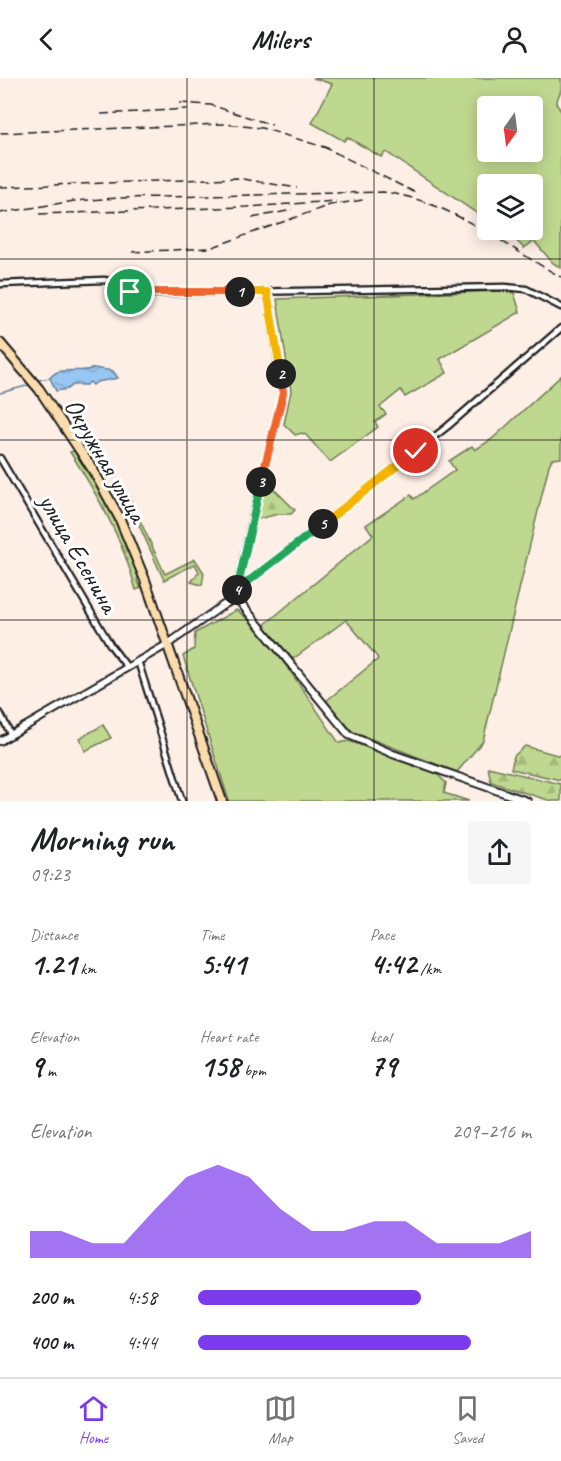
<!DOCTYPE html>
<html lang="en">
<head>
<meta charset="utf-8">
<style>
  body { margin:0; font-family:Caveat,sans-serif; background:#f6f6f6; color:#202124; height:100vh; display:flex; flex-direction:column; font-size:22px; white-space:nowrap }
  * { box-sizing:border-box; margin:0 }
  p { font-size:20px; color:#757577 }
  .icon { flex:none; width:33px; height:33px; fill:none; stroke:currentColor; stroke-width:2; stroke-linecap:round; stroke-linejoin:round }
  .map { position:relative; height:723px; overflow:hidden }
  .side { display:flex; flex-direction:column; background:#fff; flex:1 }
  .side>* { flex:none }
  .needle { width:39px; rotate:194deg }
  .fabs { position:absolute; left:477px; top:18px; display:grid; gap:12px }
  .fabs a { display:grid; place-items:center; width:66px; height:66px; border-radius:6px; background:#fff; box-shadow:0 3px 15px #0003; font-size:30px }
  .pin { position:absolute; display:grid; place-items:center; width:51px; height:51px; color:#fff; margin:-26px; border:3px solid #fff; border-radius:50%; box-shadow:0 2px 6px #0007 }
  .km { position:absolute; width:30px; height:30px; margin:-15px; border-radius:50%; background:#222; color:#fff; font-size:16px; line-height:30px; text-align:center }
  .round { display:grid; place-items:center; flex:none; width:63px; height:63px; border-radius:6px; background:#f6f6f6 }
  .summary { display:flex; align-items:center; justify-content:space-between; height:102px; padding:0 30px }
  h1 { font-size:33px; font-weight:600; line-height:45px }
  .figures { display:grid; grid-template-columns:repeat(3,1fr); gap:9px; height:102px; padding:6px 30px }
  .figures div { display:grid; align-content:center }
  .figures b { font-size:30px; font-weight:600 }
  .figures small { font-size:16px; font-weight:400 }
  .figures p { font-size:16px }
  .chart { height:168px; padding:12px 30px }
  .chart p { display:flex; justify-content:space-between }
  .chart svg { width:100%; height:108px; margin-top:6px; fill:#7c3aed; opacity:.7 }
  ul { padding:0 30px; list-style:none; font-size:20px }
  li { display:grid; grid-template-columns:96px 72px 1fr; align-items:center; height:45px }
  li i { height:15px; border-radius:8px; background:#7c3aed }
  header { display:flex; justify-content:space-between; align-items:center; height:78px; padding:0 30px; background:#fff; font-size:27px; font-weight:600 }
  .menu { display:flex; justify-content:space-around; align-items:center; height:84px; border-top:2px solid #e0e0e0; background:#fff; font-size:16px; color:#757577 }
  .menu a { display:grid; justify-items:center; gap:3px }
  .menu .selected { color:#7c3aed }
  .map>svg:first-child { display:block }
  .forest { fill:url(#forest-firs); stroke:#6e7a56; stroke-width:1.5 }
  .garden { fill:#bfd88f; stroke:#6e7a56; stroke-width:1.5; fill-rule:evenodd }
  .water { fill:url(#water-waves); stroke:#66829c; stroke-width:1.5 }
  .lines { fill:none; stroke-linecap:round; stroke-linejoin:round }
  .stream { stroke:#66829c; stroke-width:1.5 }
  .street-casing { stroke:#1c1c1c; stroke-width:9 }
  .secondary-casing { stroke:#1c1c1c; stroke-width:10 }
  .highway-casing { stroke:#1c1c1c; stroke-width:12 }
  .street { stroke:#fff; stroke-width:4.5 }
  .secondary { stroke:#fff; stroke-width:6 }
  .highway { stroke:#fcdcac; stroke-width:8 }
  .rail { stroke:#1c1c1c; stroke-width:1.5; stroke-dasharray:9 4.5; stroke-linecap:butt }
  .split-1-casing { stroke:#fff; stroke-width:12 }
  .split-2-casing { stroke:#fff; stroke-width:12 }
  .split-3-casing { stroke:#fff; stroke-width:12 }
  .split-4-casing { stroke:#fff; stroke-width:12 }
  .split-5-casing { stroke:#fff; stroke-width:12 }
  .split-6-casing { stroke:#fff; stroke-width:12 }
  .split-1 { stroke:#f0652b; stroke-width:8 }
  .split-2 { stroke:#f5b400; stroke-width:8 }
  .split-3 { stroke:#f0652b; stroke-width:8 }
  .split-4 { stroke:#22a559; stroke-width:8 }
  .split-5 { stroke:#22a559; stroke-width:8 }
  .split-6 { stroke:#f5b400; stroke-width:8 }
  .grid { fill:none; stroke:#1c1c1c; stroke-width:1.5; stroke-opacity:0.55 }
  .labels { text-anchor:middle; stroke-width:6; stroke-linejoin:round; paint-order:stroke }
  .street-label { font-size:26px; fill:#1c1c1c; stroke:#fff }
</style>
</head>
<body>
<header><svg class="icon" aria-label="back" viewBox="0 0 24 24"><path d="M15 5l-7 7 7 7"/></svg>Milers<svg class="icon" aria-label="person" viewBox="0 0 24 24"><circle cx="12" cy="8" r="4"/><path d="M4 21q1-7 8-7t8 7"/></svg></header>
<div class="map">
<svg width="561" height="723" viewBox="0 0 561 723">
  <defs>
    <pattern id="forest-firs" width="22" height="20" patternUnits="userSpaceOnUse" patternTransform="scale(1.5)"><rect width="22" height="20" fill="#bfd88f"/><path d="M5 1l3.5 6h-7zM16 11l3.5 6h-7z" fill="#a4b97b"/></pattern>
    <pattern id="water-waves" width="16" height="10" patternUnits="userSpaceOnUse" patternTransform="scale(1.5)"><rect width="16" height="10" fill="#98c6f2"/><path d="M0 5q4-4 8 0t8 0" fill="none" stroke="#82aacf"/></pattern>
  </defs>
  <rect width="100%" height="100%" fill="#feefe6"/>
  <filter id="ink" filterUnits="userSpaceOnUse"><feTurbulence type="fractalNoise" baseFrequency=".0167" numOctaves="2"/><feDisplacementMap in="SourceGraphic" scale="12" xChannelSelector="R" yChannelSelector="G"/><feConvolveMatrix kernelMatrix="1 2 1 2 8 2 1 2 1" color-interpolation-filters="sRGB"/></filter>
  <g filter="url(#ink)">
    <g class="forest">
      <path d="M74 373 108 427 139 498 137 502 141 510 136 512C123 461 98 418 70 374Z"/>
      <polygon points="267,411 275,412 295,432 291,436 278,436 255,442 260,422"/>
      <polygon points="129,419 165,496 195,481 204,495 202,507 191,504 199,494 195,486 164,502 128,423"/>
      <polygon points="525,668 561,678 561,702 511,691 514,678"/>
      <polygon points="488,689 561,706 561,723 551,723 491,704"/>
    </g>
    <g class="garden">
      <path d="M313 0H561V12L556 25 561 33V190L553 185 534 163 524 170 505 152H532V106H488L487 142 386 74 381 79 347 59 344 63 312 45 332 6ZM532 28V74H488V28Z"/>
      <polygon points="503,213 514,215 520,234 440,281 447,295 405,319 401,312 380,329 386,336 375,344 378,349 330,384 306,357 302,355 295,357 284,346 291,313 277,221"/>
      <polygon points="561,298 561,380 552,381 549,387 483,663 457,694 353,654 326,623 378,581 377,579 346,542 293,581 264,547 373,457 366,447 411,417 414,421 455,392 449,383 472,368 475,372 492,361"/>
      <path d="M236 532C262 546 319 636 339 665L349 663 435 694 446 705 444 715 469 723H229L183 578 194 571 195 555Z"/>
      <polygon points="103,647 111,660 85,673 80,660"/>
    </g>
    <path class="water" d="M94 290 113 293 118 300 97 304 93 307 90 304 86 307H73L68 311 56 313 50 300C60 286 81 297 94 290Z"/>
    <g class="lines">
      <g class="stream">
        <polyline points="38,302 50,300"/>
        <polyline points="0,315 30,307"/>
      </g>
      <g class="street-casing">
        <g id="street">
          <polyline points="0,206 104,202 116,204 136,216 505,209 526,211 561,229"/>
          <polyline points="0,380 111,568 127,589"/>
          <polyline points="236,513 448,348 561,250"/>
          <polyline points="232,522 236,513 256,423 283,315 267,214"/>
          <polyline points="138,583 182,723"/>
          <polyline points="0,635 11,657"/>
        </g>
      </g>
      <g class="secondary-casing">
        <polyline id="secondary" points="0,663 168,566 222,528 232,522 239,523 349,657 393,676 527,723"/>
      </g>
      <g class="highway-casing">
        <polyline id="highway" points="0,265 39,311 93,392 119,439 145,502 222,723"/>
      </g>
      <use href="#street" class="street"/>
      <use href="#secondary" class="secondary"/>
      <use href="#highway" class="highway"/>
      <g class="rail">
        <polyline points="179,25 211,27 272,47"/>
        <polyline points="101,36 188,31"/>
        <polyline points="0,55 224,46 262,50 330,71"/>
        <polyline points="322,68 416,115"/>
        <polyline points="0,109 236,100 297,110"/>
        <path d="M0 135 74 123 119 120 383 114C449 122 505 168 561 199"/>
        <polyline points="39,136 246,129 336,123"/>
        <polyline points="252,140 292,132"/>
        <polyline points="132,174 210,170 330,127 363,122"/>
      </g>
    </g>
  </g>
  <g class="lines" filter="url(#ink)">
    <g class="split-1-casing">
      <polyline id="split-1" points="130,214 240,214"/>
    </g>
    <g class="split-2-casing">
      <polyline id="split-2" points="240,214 267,214 281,296"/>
    </g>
    <g class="split-3-casing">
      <polyline id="split-3" points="261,404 283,315 281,296"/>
    </g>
    <g class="split-4-casing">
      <polyline id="split-4" points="237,512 261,404"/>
    </g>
    <g class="split-5-casing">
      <polyline id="split-5" points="237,512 323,446"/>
    </g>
    <g class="split-6-casing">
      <polyline id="split-6" points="323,446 416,373"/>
    </g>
    <use href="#split-1" class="split-1"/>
    <use href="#split-2" class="split-2"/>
    <use href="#split-3" class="split-3"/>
    <use href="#split-4" class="split-4"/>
    <use href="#split-5" class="split-5"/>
    <use href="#split-6" class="split-6"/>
  </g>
  <path class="grid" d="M187 0V723M374 0V723M0 181H561M0 362H561M0 542H561"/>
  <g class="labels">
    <g class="street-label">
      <text transform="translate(106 382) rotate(60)" y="9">Окружная улица</text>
      <text transform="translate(79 475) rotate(60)" y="9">улица Есенина</text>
    </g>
  </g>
</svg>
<div class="fabs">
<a><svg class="needle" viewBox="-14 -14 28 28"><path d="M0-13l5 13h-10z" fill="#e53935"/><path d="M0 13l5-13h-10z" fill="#757577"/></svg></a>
<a><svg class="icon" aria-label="layers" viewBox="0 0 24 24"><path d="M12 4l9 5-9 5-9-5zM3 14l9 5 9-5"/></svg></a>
</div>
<div class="pin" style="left:130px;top:214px;background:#1e9e55"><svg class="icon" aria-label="arrive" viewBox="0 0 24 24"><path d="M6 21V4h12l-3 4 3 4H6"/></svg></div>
<div class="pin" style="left:416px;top:373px;background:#d93025"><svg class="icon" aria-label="check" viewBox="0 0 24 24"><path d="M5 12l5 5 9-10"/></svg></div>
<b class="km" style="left:240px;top:214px">1</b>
<b class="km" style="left:281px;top:296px">2</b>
<b class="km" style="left:261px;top:404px">3</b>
<b class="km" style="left:237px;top:512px">4</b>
<b class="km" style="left:323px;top:446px">5</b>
</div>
<section class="side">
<div class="summary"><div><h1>Morning run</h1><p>09:23</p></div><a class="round"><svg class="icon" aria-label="share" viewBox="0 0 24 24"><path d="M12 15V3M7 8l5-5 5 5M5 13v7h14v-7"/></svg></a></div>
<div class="figures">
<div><p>Distance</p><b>1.21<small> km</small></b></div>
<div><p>Time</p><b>5:41</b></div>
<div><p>Pace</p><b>4:42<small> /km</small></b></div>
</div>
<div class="figures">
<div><p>Elevation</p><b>9<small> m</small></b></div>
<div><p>Heart rate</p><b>158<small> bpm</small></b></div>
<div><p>kcal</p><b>79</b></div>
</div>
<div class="chart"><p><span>Elevation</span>209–216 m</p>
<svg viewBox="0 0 160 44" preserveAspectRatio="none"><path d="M0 44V33L10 33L20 38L30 38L40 24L50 11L60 6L70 11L80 24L90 33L100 33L110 29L120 29L130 38L140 38L150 38L160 33V44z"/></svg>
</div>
<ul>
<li><b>200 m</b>4:58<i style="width:67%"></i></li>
<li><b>400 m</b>4:44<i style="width:82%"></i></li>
</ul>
</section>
<nav class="menu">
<a class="selected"><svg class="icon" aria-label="home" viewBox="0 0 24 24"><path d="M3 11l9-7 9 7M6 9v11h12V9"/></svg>Home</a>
<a><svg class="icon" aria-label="map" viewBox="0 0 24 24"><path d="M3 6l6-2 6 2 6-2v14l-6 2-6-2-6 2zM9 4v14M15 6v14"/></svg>Map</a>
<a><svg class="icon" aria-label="saved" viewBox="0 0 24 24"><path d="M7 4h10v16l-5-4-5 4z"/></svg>Saved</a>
</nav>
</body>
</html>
